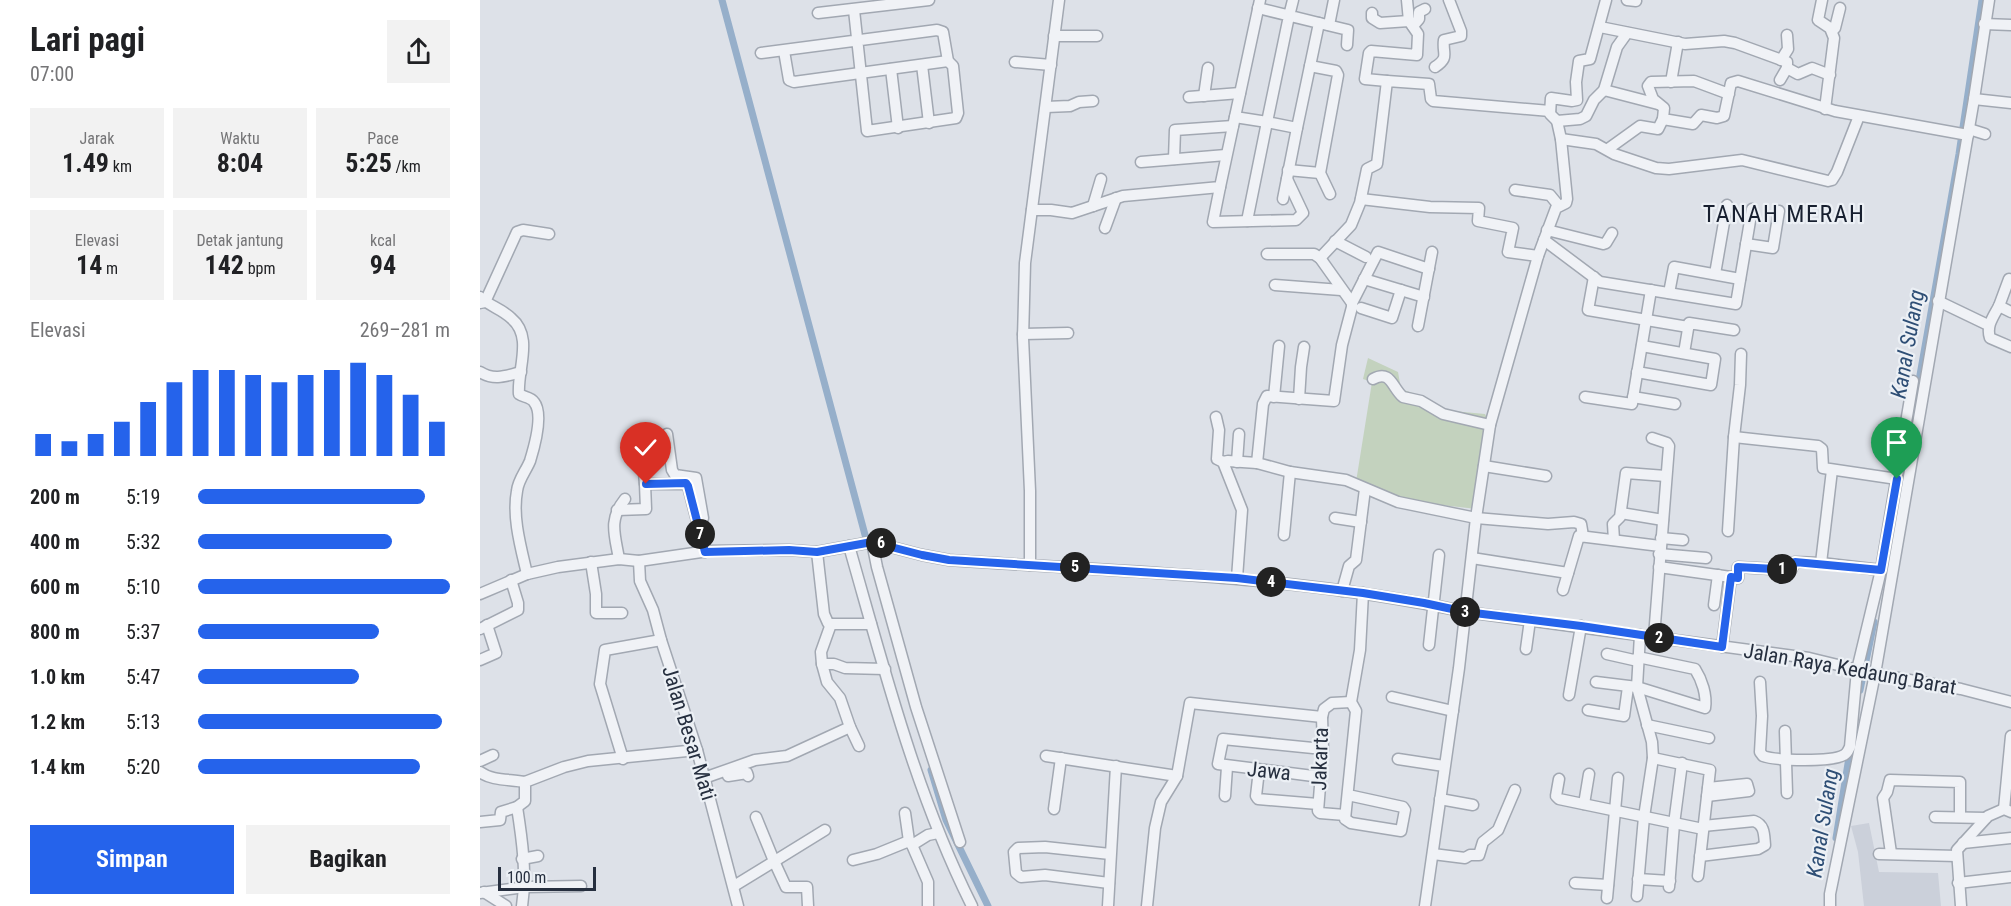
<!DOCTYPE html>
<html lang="id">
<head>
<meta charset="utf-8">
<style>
  body { margin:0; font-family:"Roboto Condensed",sans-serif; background:#f2f2f2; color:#202124; height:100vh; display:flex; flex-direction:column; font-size:22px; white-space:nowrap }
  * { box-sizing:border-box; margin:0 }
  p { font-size:20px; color:#757577 }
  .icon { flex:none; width:33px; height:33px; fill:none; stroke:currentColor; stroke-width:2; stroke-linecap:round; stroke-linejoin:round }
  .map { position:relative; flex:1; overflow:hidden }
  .sheet { display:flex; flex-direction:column; background:#fff; width:480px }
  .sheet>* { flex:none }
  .scale { position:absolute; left:18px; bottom:15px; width:98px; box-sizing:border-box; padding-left:6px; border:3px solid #262f3f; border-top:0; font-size:16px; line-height:21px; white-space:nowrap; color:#262f3f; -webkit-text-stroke:4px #ecf0f5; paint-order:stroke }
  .pin { position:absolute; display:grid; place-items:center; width:51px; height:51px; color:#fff; margin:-62px -26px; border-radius:50% 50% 50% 0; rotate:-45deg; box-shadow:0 0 6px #0007 }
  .pin .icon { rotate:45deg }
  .km { position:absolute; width:30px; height:30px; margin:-15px; border-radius:50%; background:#222; color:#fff; font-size:16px; line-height:30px; text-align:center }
  .round { display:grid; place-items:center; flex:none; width:63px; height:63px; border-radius:0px; background:#f2f2f2 }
  .overview { display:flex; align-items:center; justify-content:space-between; height:102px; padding:0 30px }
  h1 { font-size:33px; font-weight:700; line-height:45px }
  .figures { display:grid; grid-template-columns:repeat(3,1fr); gap:9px; height:102px; padding:6px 30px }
  .figures div { display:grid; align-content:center; border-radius:0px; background:#f2f2f2; text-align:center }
  .figures b { font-size:26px; font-weight:700 }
  .figures small { font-size:16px; font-weight:400 }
  .figures p { font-size:16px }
  .chart { height:168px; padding:12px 30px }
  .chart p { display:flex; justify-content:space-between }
  .chart svg { width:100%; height:108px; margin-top:6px; stroke:#2563eb; stroke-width:6 }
  .cta { display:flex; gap:12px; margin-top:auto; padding:12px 30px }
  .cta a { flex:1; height:69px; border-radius:0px; background:#2563eb; color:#fff; font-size:24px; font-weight:700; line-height:69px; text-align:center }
  .cta a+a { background:#f2f2f2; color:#202124 }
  ul { padding:0 30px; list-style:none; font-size:20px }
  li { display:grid; grid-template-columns:96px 72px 1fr; align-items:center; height:45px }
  li i { height:15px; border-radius:8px; background:#2563eb }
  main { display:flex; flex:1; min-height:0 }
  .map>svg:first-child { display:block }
  .built { fill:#cbd0da }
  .green { fill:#c3d2be }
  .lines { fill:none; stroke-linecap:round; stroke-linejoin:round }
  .canal { stroke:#96afca; stroke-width:7 }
  .minor-casing { stroke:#a2a8b2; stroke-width:13 }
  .minor { stroke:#f0f2f6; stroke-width:10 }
  .route-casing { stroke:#fff; stroke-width:12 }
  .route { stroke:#2563eb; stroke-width:8 }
  .labels { text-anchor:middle; stroke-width:4.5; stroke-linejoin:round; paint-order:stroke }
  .street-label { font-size:21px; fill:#262f3f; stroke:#ecf0f5 }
  .water-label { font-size:22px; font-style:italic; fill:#2e4e75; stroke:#ecf0f5 }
  .quarter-label { font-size:24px; letter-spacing:1.5px; fill:#182030; stroke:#ecf0f5 }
</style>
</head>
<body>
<main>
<section class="sheet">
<div class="overview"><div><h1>Lari pagi</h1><p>07:00</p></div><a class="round"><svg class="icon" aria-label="share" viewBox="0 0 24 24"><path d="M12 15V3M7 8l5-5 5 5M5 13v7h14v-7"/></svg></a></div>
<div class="figures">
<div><p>Jarak</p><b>1.49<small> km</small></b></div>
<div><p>Waktu</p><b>8:04</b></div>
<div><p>Pace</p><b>5:25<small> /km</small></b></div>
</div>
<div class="figures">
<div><p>Elevasi</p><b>14<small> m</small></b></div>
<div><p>Detak jantung</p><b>142<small> bpm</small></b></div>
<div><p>kcal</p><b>94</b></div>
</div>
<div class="chart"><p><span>Elevasi</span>269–281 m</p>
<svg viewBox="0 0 160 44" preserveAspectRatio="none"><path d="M5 44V35M15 44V38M25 44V35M35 44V30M45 44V22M55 44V14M65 44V9M75 44V9M85 44V11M95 44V14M105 44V11M115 44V9M125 44V6M135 44V11M145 44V19M155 44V30"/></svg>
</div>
<ul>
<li><b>200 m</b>5:19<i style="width:90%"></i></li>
<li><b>400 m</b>5:32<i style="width:77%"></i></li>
<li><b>600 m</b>5:10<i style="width:100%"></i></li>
<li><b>800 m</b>5:37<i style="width:72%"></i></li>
<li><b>1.0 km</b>5:47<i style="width:64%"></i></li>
<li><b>1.2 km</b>5:13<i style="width:97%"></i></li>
<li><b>1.4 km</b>5:20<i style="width:88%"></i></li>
</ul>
<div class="cta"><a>Simpan</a><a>Bagikan</a></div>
</section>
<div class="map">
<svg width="1531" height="906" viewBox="0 0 1531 906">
  <rect width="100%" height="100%" fill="#dde1e8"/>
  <polygon class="built" points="1389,823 1399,872 1458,873 1461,906 1384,906 1378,852 1371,826"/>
  <polygon class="green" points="888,358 918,372 921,389 941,396 962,410 1005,414 1014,432 997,509 916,500 876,482 892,382 883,379"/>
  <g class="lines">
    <g class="canal">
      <polyline points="242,0 388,546"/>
      <polyline points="1416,511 1479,154 1502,0"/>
      <polyline points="1380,690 1394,622"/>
      <polyline points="451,770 466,820 508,906"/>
      <polyline points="1356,838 1370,751"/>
    </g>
    <g class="minor-casing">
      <g id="minor">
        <polyline points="1147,0 1156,1"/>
        <polyline points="1342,0 1338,20 1350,28 1354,38 1345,109"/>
        <polyline points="778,8 839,23 817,128 787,122 809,16 813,0"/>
        <polyline points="338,13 449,0"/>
        <polyline points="892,13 892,18 900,23 929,21"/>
        <polyline points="839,23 868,30 867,45"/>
        <polyline points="1504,24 1531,25"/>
        <polyline points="849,25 854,0"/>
        <polyline points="933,26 939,19 939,12 945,9"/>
        <polyline points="1120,27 1205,44 1244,41 1255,43 1307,62 1307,68 1318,74 1332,68 1350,75"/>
        <polyline points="1352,31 1355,28 1360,8"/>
        <polyline points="574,36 617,36"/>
        <polyline points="304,51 309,80 314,82 468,61"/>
        <polyline points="281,53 457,30 463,32 468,61 473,66 478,113 476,118 387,131 374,10"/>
        <polyline points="1301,60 1308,49 1307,35"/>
        <polyline points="535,62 571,65"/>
        <polyline points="442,65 449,123"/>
        <polyline points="830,66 856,71 858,75 840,173 850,194"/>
        <path d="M955 67C970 57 962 54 964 40L981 36V31L969 0"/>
        <polyline points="411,69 418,128"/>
        <polyline points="1300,80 1307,68"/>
        <polyline points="907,81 885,79 889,53 891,51 937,55 938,34 929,21 927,0"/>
        <polyline points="1191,82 1198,42"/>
        <polyline points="1124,90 1178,104"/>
        <polyline points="1249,94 1214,81 1171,82 1168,86 1173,99 1184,108 1183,119 1213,124 1221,115 1237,118 1244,116 1251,83 1258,81 1355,111 1488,135"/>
        <polyline points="724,96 728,68"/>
        <polyline points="709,97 760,93"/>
        <polyline points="1494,99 1531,103"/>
        <polyline points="566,107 590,106 599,102 613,101"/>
        <polyline points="755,117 787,122 767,221"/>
        <polyline points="1077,121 1100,119 1106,116 1114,100 1124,90 1137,47 1147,33"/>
        <polyline points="1489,129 1505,134"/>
        <polyline points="1081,139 1116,144 1134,154 1176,168 1189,169 1262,160 1348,181 1352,180 1357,172 1379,116"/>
        <polyline points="1128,149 1160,126 1178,129 1183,119"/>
        <polyline points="694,159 695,130 753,126"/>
        <polyline points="661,162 746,155"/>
        <polyline points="808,170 840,173"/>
        <polyline points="740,187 733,222 816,220 823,213 807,179"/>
        <polyline points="1035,190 1070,195 1079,206"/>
        <polyline points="803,199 817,128"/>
        <polyline points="881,199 950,207 999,208 998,221 1033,228 1028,252 1058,256"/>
        <polyline points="613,206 621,179"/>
        <polyline points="552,210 571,210 592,213 643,196 740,187 780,0"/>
        <polyline points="625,228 636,198"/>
        <polyline points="1067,230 1123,244 1126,243 1132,233"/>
        <polyline points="1064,240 1120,282 1256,304 1272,209"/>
        <polyline points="855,241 886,257"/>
        <polyline points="1266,244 1293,248 1299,211"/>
        <polyline points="840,258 871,225 880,203 887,169 897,164 907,81 949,84 951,99 953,101 1070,111"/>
        <polyline points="1235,274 1247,205"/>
        <polyline points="1114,277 1108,310 1208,327"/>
        <polyline points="884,279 944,297"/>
        <polyline points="795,285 861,290"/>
        <polyline points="1189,293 1194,267 1260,279"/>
        <path d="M0 297C9 306 22 309 31 318 54 337 37 369 39 394 43 397 51 397 54 402 64 414 54 448 50 461 46 471 38 480 37 491 32 517 41 548 47 574"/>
        <polyline points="1458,301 1508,325"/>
        <polyline points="0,303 5,302 37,232 43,230 69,234"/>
        <polyline points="872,303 898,252 949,269"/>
        <polyline points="1519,306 1529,279"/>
        <polyline points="881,308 912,318 921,290"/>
        <path d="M1531 312 1519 306C1513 317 1506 326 1510 338L1531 347"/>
        <polyline points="938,326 952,252"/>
        <polyline points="543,334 588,333"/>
        <polyline points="1204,353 1209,323 1254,330"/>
        <path d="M0 372C14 381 26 376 41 372"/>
        <polyline points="1157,372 1231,385 1235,359 1162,346"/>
        <path d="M893 379C911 369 912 388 923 397L941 401 963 414 1010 425"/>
        <polyline points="794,397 799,346"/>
        <polyline points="1105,397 1152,404 1171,290"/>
        <polyline points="1153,397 1195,404"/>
        <polyline points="819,399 821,367 824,347"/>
        <polyline points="736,417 739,430 737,459 743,462 762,510 757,578"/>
        <polyline points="187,434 192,470 195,475 216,478 223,518"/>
        <polyline points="1254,437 1338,446 1342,449 1343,468 1417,479"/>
        <polyline points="1172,438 1187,443 1189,446 1174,637"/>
        <polyline points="162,450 165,484 206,484 208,486 225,552"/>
        <polyline points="743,462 748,461 777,463 810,472 866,480 918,502 996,518 1068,524 1094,522 1101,524 1103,536"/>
        <polyline points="757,462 759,434"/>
        <polyline points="777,463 783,404 787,396 854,401 862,345 872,307 872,303 840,258 834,254 787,254"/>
        <polyline points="1004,466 1066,476"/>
        <polyline points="137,510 166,509 165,484"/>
        <polyline points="1141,513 1183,520"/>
        <polyline points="855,518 881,522"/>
        <polyline points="1248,531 1254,437 1260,385 1261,354"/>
        <polyline points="804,535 810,472"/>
        <polyline points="1181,538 1203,540"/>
        <polyline points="1134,540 1133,524 1140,517 1146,473 1186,476"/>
        <polyline points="392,542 397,567 436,707 480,842"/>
        <path d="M369 546C404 668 435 792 492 906"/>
        <polyline points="337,552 344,614 348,623 351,624"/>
        <polyline points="1179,554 1226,558"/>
        <polyline points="992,558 1088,573"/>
        <path d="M139 559C135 535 128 520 145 499"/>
        <polyline points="159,561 160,581 173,610 181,640 217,750 258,906"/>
        <polyline points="111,562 116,594 116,613 142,613"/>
        <polyline points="1341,563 1352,470"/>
        <polyline points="550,565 550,491 543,338 545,263 579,0"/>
        <polyline points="1179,567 1251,577 1242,647"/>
        <polyline points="1251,577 1258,578 1258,567 1311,570 1315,562 1341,563 1401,570"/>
        <polyline points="1083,590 1099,536 1180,546"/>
        <polyline points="862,591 869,566 876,560 885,489"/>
        <path d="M0 594 47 574 78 567 139 559 159 561 228 551 309 550 337 552 392 542 442 555 469 560C642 572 816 575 986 612L1329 658 1395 674 1481 689 1531 702"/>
        <polyline points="1234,605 1238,575"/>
        <polyline points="0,629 38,610 38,603 31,580"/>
        <polyline points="949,645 959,555"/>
        <polyline points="1046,649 1050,620"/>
        <polyline points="1127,654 1158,661"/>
        <polyline points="0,660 16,653 7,625"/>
        <polyline points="342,664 354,664 365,668 405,669"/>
        <path d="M1116 682 1157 687 1225 708C1227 695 1222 680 1215 669L1158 657"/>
        <path d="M1280 682 1282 716 1280 752 1283 756C1297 761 1352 762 1364 755 1368 753 1368 750 1370 747L1377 670 1401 570 1433 381"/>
        <polyline points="1089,695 1101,626"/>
        <polyline points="912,697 973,711"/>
        <polyline points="1108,710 1144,716 1148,687"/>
        <polyline points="1167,725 1229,738"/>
        <polyline points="370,727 379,746"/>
        <polyline points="1305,731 1307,793"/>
        <polyline points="566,756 697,776"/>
        <polyline points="1173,758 1230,770 1218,876"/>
        <polyline points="143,759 120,684 125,650 181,640"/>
        <polyline points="918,759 964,766"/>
        <polyline points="0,761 13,755"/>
        <polyline points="779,770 776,796 778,799 838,804"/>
        <path d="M0 772C12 781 30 779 45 782"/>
        <polyline points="248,776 267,773 268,776"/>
        <polyline points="841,777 738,764 743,739 843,749"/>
        <polyline points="224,778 275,760 307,756 370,727 360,698 347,682 342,664 341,652 351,624 391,624"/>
        <polyline points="1079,779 1076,796 1079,799 1223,829"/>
        <polyline points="868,795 923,807 925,810 921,831 871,823 865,819 876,711 871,702 880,650 883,593"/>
        <polyline points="745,796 747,767"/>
        <polyline points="1227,796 1269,791 1267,784 1228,788"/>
        <polyline points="960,799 993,805"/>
        <polyline points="1104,804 1109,774"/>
        <path d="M37 807C42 839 47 874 42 906"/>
        <polyline points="574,809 581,758"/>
        <polyline points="1524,809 1531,736"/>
        <polyline points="425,813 429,841"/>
        <polyline points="865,815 840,813 838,811 843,749 842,717 844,709 852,703 871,702"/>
        <polyline points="276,817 294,861 306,887 327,887 328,906"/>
        <polyline points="1455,817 1506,818"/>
        <polyline points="0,822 20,820 21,812 37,807 45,801 45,782 84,767 108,761 217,750"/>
        <polyline points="1483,843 1531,838"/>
        <polyline points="432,845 448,882 448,906"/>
        <polyline points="1411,853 1403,798 1407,792 1410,780 1480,782 1480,817"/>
        <polyline points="953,854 985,858 990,855 999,855 1003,842 1018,830 1035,790"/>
        <polyline points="1399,854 1477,856"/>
        <path d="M1220 856 1278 849 1285 845C1284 835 1285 825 1274 821L1223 826"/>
        <polyline points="42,859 58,856"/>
        <polyline points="373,860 397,854 429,841 432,845 448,835 458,833"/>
        <polyline points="1158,879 1190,881"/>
        <polyline points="629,883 565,875 541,877 536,873 534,852 538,848 565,847 630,854"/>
        <polyline points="1095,883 1128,885"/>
        <polyline points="1478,883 1531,877"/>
        <polyline points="254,886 345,830"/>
        <polyline points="1189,887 1194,824 1202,763"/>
        <polyline points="4,892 26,906"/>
        <polyline points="0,893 45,887 101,886"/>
        <polyline points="1157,896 1164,817 1173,758 1172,742 1157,687 1160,635"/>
        <polyline points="1127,898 1138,778"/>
        <polyline points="628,906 636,766"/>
        <polyline points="667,906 675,828 681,802 697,776 710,703 842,717"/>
        <polyline points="945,906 979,668 996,518 1010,425 1058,256 1076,208 1086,203 1087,199 1081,139 1077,121 1070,114 1071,98 1092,101 1097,100 1096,82 1099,61 1110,59 1126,0"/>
        <polyline points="1350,906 1350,894 1395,674 1494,99 1509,0"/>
        <polyline points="1481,906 1477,850 1508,816 1524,809 1531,812"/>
      </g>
    </g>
    <use href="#minor" class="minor"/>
  </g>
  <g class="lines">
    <g class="route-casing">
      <polyline id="route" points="166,484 206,483 208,486 225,552 309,550 337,552 392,542 442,555 469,560 757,578 883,593 944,603 986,612 1101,626 1242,647 1251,577 1258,578 1258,567 1311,570 1315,562 1401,570 1417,479"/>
    </g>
    <use href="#route" class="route"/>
  </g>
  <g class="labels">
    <g class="street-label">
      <text transform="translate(1370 669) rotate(10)" y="7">Jalan Raya Kedaung Barat</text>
      <text transform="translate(209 733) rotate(73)" y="7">Jalan Besar Mati</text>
      <text transform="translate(840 759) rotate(-88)" y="7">Jakarta</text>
      <text transform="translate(789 771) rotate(6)" y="7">Jawa</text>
    </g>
    <g class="water-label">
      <text transform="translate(1427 344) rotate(-80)" y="8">Kanal Sulang</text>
      <text transform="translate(1342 823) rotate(-81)" y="8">Kanal Sulang</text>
    </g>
    <g class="quarter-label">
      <text x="1304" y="222">TANAH MERAH</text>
    </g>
  </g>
</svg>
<div class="scale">100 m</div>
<div class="pin" style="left:1417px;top:479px;background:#1e9e55"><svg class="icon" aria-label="arrive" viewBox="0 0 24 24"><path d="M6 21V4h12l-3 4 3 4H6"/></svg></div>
<div class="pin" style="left:166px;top:484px;background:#d93025"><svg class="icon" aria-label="check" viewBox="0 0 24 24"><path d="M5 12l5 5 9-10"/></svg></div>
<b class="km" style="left:1302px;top:569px">1</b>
<b class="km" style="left:1179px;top:638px">2</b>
<b class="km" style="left:985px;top:612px">3</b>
<b class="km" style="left:791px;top:582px">4</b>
<b class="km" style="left:595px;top:567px">5</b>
<b class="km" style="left:401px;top:543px">6</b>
<b class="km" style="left:220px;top:534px">7</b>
</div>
</main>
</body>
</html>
